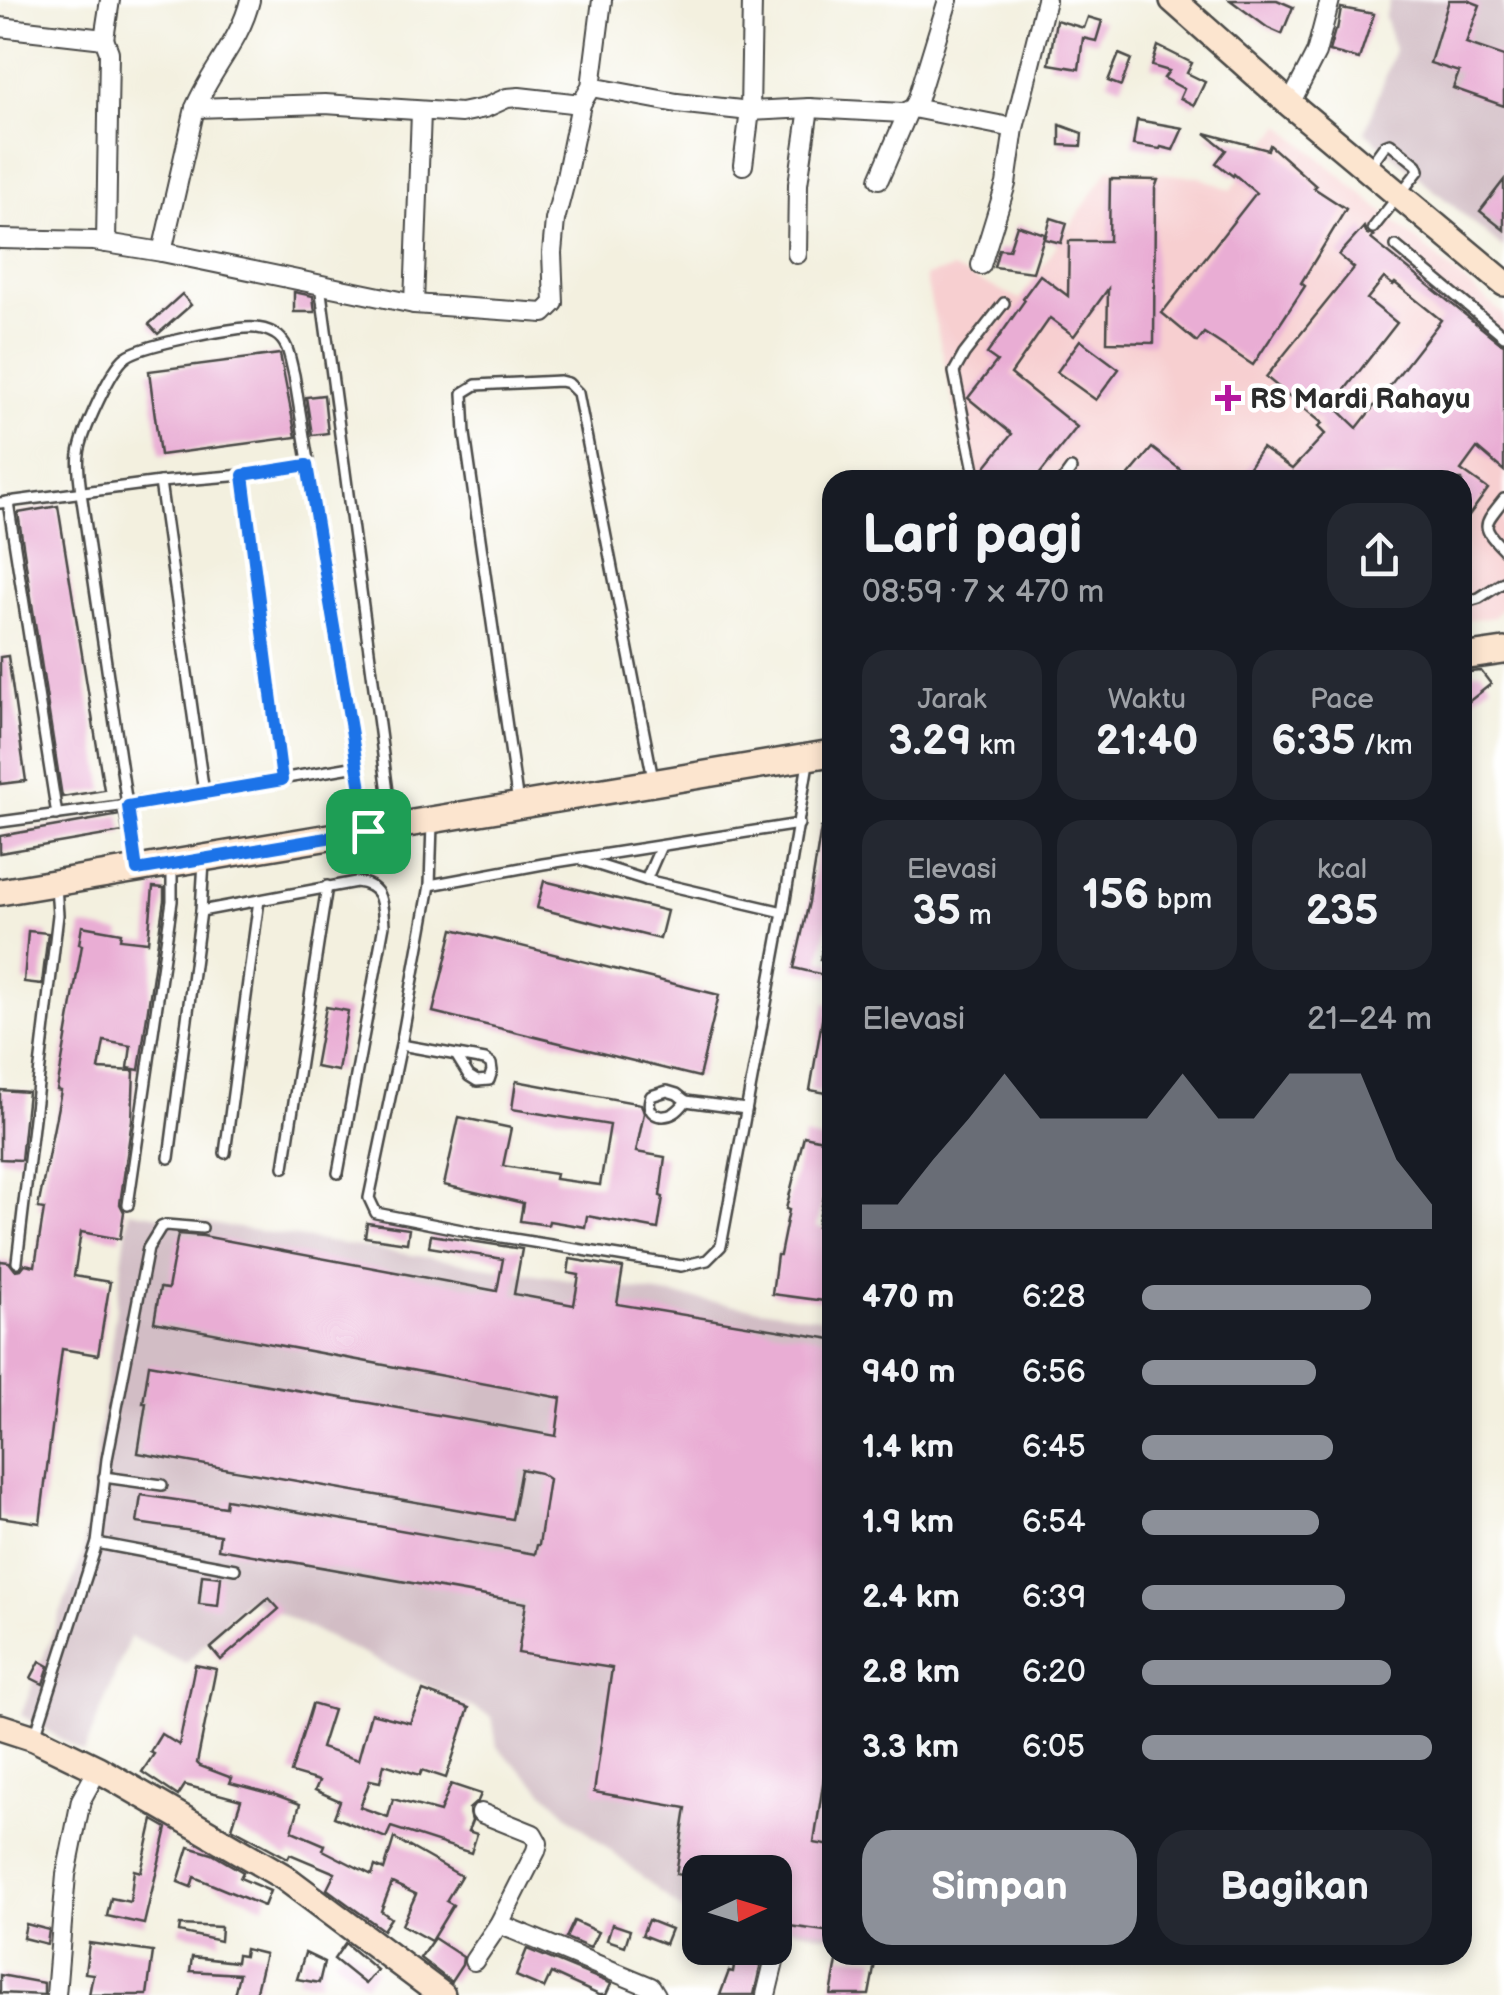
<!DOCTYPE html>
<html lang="id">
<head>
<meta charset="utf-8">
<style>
  body { margin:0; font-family:"Balsamiq Sans",sans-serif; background:#242831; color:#f1f3f6; height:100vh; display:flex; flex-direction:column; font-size:38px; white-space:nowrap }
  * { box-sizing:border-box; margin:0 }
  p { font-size:32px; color:#9ea1a6 }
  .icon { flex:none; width:55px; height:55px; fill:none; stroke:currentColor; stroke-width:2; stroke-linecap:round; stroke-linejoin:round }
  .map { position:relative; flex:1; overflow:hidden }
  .sheet { position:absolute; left:822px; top:470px; width:650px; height:1495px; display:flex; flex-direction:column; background:#171b24; border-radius:30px; box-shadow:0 5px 15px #0003 }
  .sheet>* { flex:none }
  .needle { width:65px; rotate:86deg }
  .controls { position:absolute; left:682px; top:1855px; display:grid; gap:20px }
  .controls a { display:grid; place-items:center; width:110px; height:110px; border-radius:20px; background:#171b24; box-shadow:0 5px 15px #0003; font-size:50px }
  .pin { position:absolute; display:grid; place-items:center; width:85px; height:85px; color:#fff; margin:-42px; border-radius:20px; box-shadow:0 5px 15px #0006 }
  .round { display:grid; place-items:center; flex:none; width:105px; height:105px; border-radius:30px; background:#242831 }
  .overview { display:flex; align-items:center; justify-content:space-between; height:170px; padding:0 40px }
  h1 { font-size:55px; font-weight:600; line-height:75px }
  .stats { display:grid; grid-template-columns:repeat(3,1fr); gap:15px; height:170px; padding:10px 40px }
  .stats div { display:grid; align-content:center; border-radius:25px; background:#242831; text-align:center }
  .stats b { font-size:42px; font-weight:600 }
  .stats small { font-size:28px; font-weight:400 }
  .stats p { font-size:28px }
  .chart { height:280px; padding:20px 40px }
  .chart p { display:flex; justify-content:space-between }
  .chart svg { width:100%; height:180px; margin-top:10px; fill:#8c9099; opacity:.7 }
  .cta { display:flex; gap:20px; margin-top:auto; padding:20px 40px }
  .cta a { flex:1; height:115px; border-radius:30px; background:#8c9099; color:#fff; font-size:40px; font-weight:600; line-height:115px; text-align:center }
  .cta a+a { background:#242831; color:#f1f3f6 }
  ul { padding:0 40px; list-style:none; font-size:32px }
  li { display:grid; grid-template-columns:160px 120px 1fr; align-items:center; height:75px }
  li i { height:25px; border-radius:12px; background:#8c9099 }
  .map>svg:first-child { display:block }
  .built { fill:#f7cfd0 }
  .industrial { fill:#d2bdc5 }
  .building { fill:#e9add4; fill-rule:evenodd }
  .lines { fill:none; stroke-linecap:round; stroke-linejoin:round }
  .lane-casing { stroke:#494946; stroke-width:14 }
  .street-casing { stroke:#494946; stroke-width:22 }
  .secondary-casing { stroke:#494946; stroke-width:30 }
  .lane { stroke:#fff; stroke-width:9 }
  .street { stroke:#fff; stroke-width:18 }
  .secondary { stroke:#fce5cf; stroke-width:25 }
  .route-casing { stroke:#fff; stroke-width:20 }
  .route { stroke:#1a73e8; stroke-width:12 }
  .poi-dot { fill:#b5179e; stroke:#fff; stroke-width:4 }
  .labels { text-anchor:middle; stroke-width:9; stroke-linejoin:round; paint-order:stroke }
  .poi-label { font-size:28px; font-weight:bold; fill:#2b2b2b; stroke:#fff; text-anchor:start }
</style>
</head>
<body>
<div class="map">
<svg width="1504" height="1995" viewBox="0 0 1504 1995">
  <rect width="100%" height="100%" fill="#fff"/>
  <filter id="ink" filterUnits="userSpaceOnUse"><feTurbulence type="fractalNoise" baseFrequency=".01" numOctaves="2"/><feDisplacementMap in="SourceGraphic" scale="20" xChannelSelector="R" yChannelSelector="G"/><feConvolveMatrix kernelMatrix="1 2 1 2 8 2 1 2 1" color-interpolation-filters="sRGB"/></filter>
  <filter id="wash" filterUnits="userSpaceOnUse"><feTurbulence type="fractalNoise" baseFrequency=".0048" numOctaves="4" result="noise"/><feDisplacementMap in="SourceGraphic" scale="40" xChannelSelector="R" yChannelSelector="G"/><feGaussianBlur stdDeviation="2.25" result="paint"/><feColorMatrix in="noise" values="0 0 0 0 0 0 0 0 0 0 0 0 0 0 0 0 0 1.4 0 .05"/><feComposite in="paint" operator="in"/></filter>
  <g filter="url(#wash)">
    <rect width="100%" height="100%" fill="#f3f0df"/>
    <polygon class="built" points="1281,125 1504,315 1504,604 1495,617 1463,621 1462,480 971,480 925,276 953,269 1020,299 1109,169 1200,177 1231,190"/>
    <g class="industrial">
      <polygon points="1390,0 1504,0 1504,249 1365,132 1395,49 1385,18"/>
      <polygon points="129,1211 832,1320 832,1937 775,1926 775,1872 700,1872 700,1912 681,1909 572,1819 497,1747 492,1717 248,1598 186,1663 130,1637 84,1753 21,1715 83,1555"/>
    </g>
    <g id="blocks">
      <g class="building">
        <polygon points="1230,0 1277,0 1293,7 1282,34 1268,28"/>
        <polygon points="1449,0 1467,0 1480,5 1466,43 1504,56 1504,106 1453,88 1459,72 1430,63"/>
        <polygon points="1341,8 1374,14 1359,59 1329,51 1335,30 1337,30"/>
        <polygon points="1088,17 1102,21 1096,41 1083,38 1079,69 1049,64 1056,20 1084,28"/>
        <polygon points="1158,46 1192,63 1187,73 1205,82 1194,105 1180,98 1184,89 1164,78 1169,71 1152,66"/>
        <polygon points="1119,54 1131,59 1121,86 1108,81"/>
        <polygon points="1137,120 1183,128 1173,150 1161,147 1160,149 1133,145"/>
        <polygon points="1060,125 1082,133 1081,146 1060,145"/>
        <polygon points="1205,133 1268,150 1270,145 1316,186 1314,188 1346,209 1301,283 1305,286 1253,365 1204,333 1197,342 1162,313 1256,193 1234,174 1233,176 1216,163 1226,150"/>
        <polygon points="1110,179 1158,180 1155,188 1154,343 1107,342 1108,289 1074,336 1050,318 1011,374 1077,427 1035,480 984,480 982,471 1012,434 968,398 997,361 987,354 1025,300 1023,298 1040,275 1068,296 1069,241 1109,241"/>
        <polygon points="1504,180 1504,230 1480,211"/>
        <polygon points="1051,218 1067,223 1061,243 1045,239"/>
        <polygon points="1017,225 1045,234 1033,272 994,267 999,249 1009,250"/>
        <path d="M1364 227 1367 234 1374 236 1371 239 1499 342 1504 344V471L1477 448 1461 470 1488 489 1462 525V480H1259L1246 471 1262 448 1292 469 1325 434 1318 427 1322 423 1266 377 1354 268 1339 255ZM1384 278 1393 285 1395 283 1441 320 1357 428 1333 405 1397 323 1367 299Z"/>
        <polygon points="294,292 313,296 315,312 294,312"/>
        <polygon points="182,294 191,305 158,334 149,324"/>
        <polygon points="1080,340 1119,369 1096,400 1057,372"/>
        <polygon points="280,354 296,437 160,455 149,371"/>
        <polygon points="324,395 328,433 312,435 306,397"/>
        <polygon points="1152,448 1194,480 1125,480"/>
        <polygon points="58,506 104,790 62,797 18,513"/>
        <polygon points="8,656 26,781 0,784 0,657"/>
        <polygon points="1481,671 1491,684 1462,707 1462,678 1469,672"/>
        <polygon points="120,815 123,832 0,853 0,836"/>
        <polygon points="821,828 832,830 832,904 820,960 832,962 832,977 794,968 809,902"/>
        <polygon points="544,881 667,911 660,939 537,908"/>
        <polygon points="153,887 164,888 164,900 139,1070 128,1068 131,1046 104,1041 99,1069 134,1071 132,1120 120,1204 124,1212 120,1239 81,1232 74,1276 110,1282 98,1355 62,1349 40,1523 0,1517 0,1261 9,1262 15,1270 21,1269 25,1264 35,1266 44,1209 38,1208 61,1091 57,1090 82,945 79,944 82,926 121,933 120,939 148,942"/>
        <polygon points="453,929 719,995 699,1077 433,1012"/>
        <polygon points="28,931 48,933 42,984 24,982"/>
        <polygon points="825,1003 832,1004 832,1094 810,1090"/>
        <polygon points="326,1007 348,1011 338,1071 315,1067"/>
        <polygon points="516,1081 641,1104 644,1113 636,1152 665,1157 660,1196 663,1197 658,1229 587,1216 585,1227 549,1221 548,1225 520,1221 523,1203 444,1185 459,1117 511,1128 503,1166 556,1174 555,1179 600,1185 610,1125 512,1109"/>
        <polygon points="0,1090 28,1092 21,1160 0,1159"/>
        <polygon points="804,1136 832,1142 832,1161 817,1227 832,1230 832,1302 772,1294 777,1255 780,1255 789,1210 786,1209"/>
        <polygon points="367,1223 409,1229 407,1243 365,1237"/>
        <polygon points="178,1234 203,1236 497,1291 503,1259 429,1247 431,1235 522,1249 514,1294 574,1305 579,1275 568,1273 570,1259 623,1268 617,1304 832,1339 832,1750 829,1771 825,1771 814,1843 832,1846 832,1932 775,1924 775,1872 700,1872 700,1914 682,1912 687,1876 676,1874 686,1808 594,1792 612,1668 518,1653 526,1603 218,1549 220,1535 137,1523 141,1495 225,1507 226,1499 535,1554 537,1545 539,1545 549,1479 540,1473 521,1469 512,1519 138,1453 146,1403 143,1403 149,1364 556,1436 561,1398 154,1322 160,1288 168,1289"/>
        <polygon points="202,1575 221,1577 218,1606 199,1604"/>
        <polygon points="269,1598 279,1609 221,1660 211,1648"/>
        <polygon points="40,1661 49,1666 43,1684 31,1678"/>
        <polygon points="195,1665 216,1669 197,1763 200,1766 232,1778 230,1783 276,1795 300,1804 292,1831 325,1845 323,1850 372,1875 375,1866 384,1870 394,1838 461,1876 446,1901 453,1905 431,1941 402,1925 416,1894 392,1883 381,1911 391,1918 383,1930 327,1889 335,1873 290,1854 288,1858 232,1828 241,1800 185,1785 178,1796 142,1772 154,1754 150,1752 161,1734 179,1745"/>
        <polygon points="423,1691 469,1708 446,1778 422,1770 420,1775 384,1764 380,1782 370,1780 360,1807 388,1817 393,1799 440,1812 451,1784 481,1794 478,1801 469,1809 472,1821 468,1831 477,1834 471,1853 391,1827 386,1838 334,1817 340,1801 315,1790 319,1781 291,1773 312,1704 333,1710 321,1748 358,1760 371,1713 410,1723"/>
        <polygon points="153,1820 167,1828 144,1924 107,1916 111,1898 130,1902 134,1870 141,1872"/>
        <polygon points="189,1847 212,1854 243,1872 240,1878 270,1891 264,1906 194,1877 191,1887 178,1882"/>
        <polygon points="648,1920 671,1929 665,1944 642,1935"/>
        <polygon points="574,1921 598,1932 590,1948 566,1938"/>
        <polygon points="26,1924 49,1930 47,1944 23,1938"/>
        <polygon points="612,1924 630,1930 625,1946 607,1940"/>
        <polygon points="180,1925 221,1927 220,1941 179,1932"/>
        <polygon points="434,1938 463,1957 462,1965 451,1982 420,1958"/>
        <polygon points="89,1943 153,1952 147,1995 89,1995 93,1974 85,1973"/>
        <polygon points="345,1943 377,1970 365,1984 334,1959"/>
        <polygon points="245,1949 265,1954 255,1995 234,1995 239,1974 190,1971 192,1957 236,1962 237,1955 244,1956"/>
        <polygon points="527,1949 610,1983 611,1984 606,1995 599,1995 551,1973 544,1988 516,1976"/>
        <polygon points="305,1953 324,1962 319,1983 297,1979"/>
        <polygon points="736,1954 762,1958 754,1995 720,1995 729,1971 733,1972"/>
        <polygon points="838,1955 876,1958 869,1995 831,1995"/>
        <polygon points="0,1975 44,1983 44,1995 0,1993"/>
      </g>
    </g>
  </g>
  <g filter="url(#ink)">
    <use href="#blocks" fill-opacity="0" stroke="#494946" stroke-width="2.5"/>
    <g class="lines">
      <g class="lane-casing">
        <g id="lane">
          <polyline points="1369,167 1385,145 1390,143 1417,165 1419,170 1373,228"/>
          <polyline points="1396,246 1504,336"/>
          <polyline points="320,285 392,822"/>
          <polyline points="243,475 282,779"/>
          <polyline points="976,480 954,372 964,354 1004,303"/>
          <polyline points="1063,480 1071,469"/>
          <polyline points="160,482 204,793"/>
          <path d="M1504 499C1484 525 1479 525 1504 550"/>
          <polyline points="8,502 57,815"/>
          <polyline points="0,503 160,482 243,475 307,465"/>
          <polyline points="1462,603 1479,598 1504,582"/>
          <path d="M357 766 127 805 81 493C80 480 77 466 79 454 81 435 111 368 126 357 141 345 223 330 245 328 256 327 267 329 275 334 289 342 290 360 294 375L368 829"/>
          <polyline points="518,804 465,434 463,393 476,385 560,381 568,383 578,393 653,779"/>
          <polyline points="0,822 127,805 136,867"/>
          <polyline points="432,824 430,885 401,1045 369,1198 376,1213 477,1233 681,1266 707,1260 721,1246 783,912 808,763"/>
          <polyline points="582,860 646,880 783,912"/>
          <polyline points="646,880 661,846"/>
          <polyline points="430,885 543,864 799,824"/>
          <path d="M201 911 356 882C383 885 382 902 384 925L338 1173"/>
          <polyline points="401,1045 485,1060 491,1064 492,1071 489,1080 477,1081 469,1076 456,1055"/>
          <path d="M667 1091 677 1094 686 1101C683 1105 679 1110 674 1113 660 1121 644 1113 651 1096Z"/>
          <polyline points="686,1101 746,1109"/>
          <polyline points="225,1153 259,900"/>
          <polyline points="169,1158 201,911 204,861"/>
          <polyline points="284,1167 327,886"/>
          <polyline points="128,1205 172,901 172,866"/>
          <polyline points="17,1262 58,915 56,886"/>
          <polyline points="104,1477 162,1485"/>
          <polyline points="97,1543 235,1569"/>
          <polyline points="35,1736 97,1543 107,1459 148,1248 161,1227 166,1225 202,1228"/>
        </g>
      </g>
      <g class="street-casing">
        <g id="street">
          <polyline points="0,27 104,39 110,0"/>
          <polyline points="104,39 109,52 106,243"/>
          <polyline points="591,87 677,103 750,111 809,108 903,113 913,108 917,101 948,0"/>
          <polyline points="1290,104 1316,53 1330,0"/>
          <polyline points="195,108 325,104 461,113 485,108 507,98 519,97 581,104"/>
          <polyline points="913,108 1014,128"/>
          <polyline points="743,165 750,111 752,0"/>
          <polyline points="879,179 908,112"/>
          <polyline points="0,239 94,241 162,252 414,304 544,313 554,303 552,253 555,220 565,182 581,104 591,87 602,0"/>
          <path d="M162 252 195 108C210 71 241 40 250 0"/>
          <polyline points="797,254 798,184 809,108"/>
          <polyline points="981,265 1006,184 1014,128 1046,0"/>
          <polyline points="414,304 421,112"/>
          <polyline points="499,1924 651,1987 656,1995"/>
          <polyline points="474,1961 499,1924 536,1851 538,1843 533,1834 481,1813"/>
          <polyline points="56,1995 66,1875 81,1800 98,1769"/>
          <polyline points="766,1995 775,1958"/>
        </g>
      </g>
      <g class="secondary-casing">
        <g id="secondary">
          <polyline points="1173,0 1290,104 1504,283"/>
          <polyline points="1462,657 1504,651"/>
          <polyline points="0,892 832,753"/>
          <polyline points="0,1727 34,1738 98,1769 284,1877 442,1995"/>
        </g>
      </g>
      <use href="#lane" class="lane"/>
      <use href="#street" class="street"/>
      <use href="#secondary" class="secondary"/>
    </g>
  </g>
  <g class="lines" filter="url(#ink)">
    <g class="route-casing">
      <polygon id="route" points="307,465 368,831 137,870 128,806 282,780 243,475"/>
    </g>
    <use href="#route" class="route"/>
  </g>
  <path class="poi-dot" d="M1223 383h10v10h10v10h-10v10h-10v-10h-10v-10h10z"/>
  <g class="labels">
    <g class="poi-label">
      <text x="1250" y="408">RS Mardi Rahayu</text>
    </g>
  </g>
</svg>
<div class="controls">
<a><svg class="needle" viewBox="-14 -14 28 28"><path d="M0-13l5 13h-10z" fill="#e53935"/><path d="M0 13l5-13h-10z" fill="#9ea1a6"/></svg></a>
</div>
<div class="pin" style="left:368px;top:831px;background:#1e9e55"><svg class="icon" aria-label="arrive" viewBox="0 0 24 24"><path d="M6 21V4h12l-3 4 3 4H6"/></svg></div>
<section class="sheet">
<div class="overview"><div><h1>Lari pagi</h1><p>08:59 · 7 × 470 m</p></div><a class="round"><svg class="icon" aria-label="share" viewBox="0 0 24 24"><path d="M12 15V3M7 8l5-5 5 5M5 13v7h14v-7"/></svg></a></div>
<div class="stats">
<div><p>Jarak</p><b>3.29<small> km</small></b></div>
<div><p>Waktu</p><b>21:40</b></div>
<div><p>Pace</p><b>6:35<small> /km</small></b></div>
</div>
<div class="stats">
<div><p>Elevasi</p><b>35<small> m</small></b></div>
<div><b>156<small> bpm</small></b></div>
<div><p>kcal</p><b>235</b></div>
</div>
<div class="chart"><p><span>Elevasi</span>21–24 m</p>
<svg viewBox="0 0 160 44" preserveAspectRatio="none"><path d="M0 44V38L10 38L20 27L30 17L40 6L50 17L60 17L70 17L80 17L90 6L100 17L110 17L120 6L130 6L140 6L150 27L160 38V44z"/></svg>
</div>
<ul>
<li><b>470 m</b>6:28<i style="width:79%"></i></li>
<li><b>940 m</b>6:56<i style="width:60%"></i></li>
<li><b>1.4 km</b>6:45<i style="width:66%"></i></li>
<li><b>1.9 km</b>6:54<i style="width:61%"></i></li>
<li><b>2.4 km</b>6:39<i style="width:70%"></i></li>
<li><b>2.8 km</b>6:20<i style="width:86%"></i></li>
<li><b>3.3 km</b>6:05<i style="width:100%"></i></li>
</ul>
<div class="cta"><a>Simpan</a><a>Bagikan</a></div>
</section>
</div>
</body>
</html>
